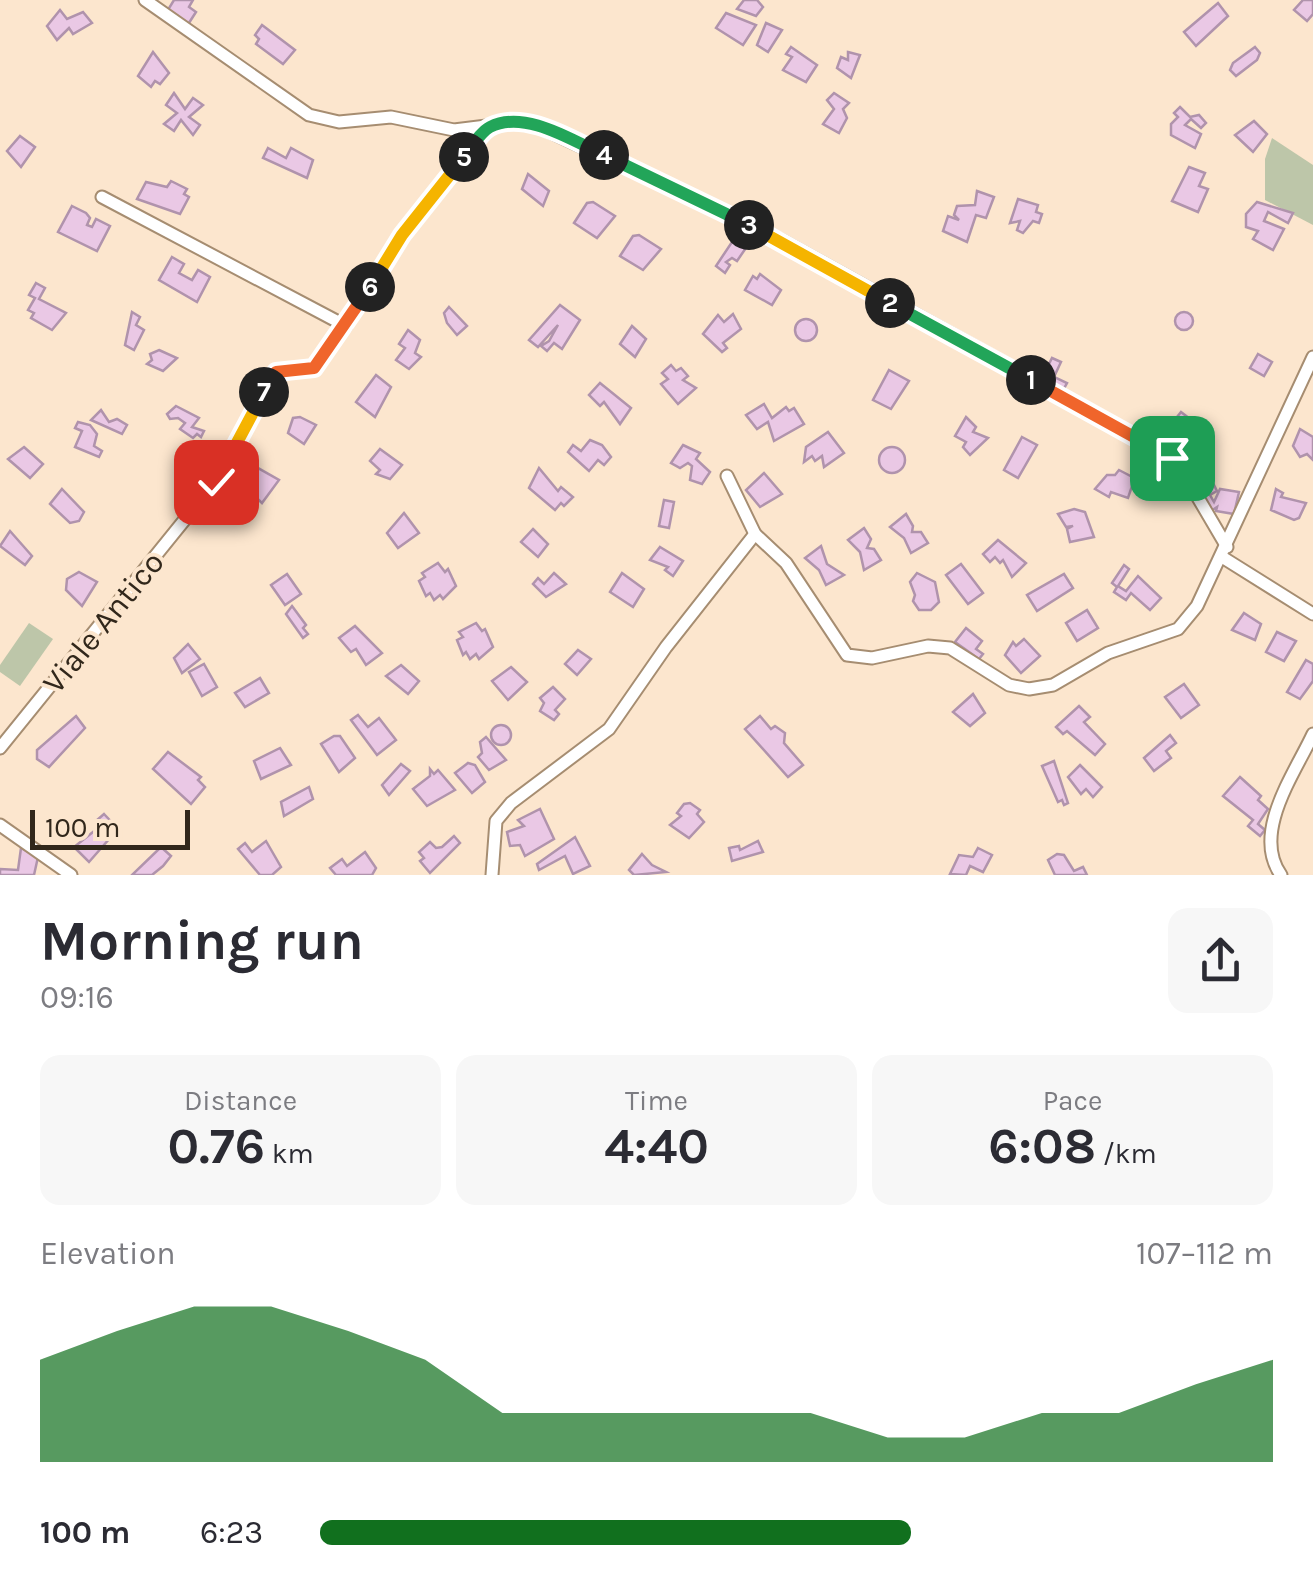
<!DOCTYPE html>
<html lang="en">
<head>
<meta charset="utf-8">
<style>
  body { margin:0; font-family:Karla,sans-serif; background:#f7f7f7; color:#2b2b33; height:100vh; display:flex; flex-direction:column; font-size:38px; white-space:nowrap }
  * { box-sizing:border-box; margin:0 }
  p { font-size:32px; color:#7c7c81 }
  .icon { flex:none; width:55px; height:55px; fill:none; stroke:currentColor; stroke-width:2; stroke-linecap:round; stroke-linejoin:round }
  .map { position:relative; height:875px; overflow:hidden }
  .side { display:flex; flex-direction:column; background:#fff; flex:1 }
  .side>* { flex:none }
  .scale { position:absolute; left:30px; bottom:25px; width:160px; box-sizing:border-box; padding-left:10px; border:5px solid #31271b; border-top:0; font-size:28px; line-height:35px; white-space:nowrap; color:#31271b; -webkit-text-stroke:8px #fce6ce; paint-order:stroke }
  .pin { position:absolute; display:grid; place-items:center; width:85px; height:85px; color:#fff; margin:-42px; border-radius:20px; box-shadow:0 5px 15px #0006 }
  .km { position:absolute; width:50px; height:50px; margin:-25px; border-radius:50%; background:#222; color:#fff; font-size:28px; line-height:50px; text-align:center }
  .round { display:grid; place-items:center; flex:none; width:105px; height:105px; border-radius:20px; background:#f7f7f7 }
  .overview { display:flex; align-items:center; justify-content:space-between; height:170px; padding:0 40px }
  h1 { font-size:55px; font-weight:700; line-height:75px }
  .figures { display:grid; grid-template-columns:repeat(3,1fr); gap:15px; height:170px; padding:10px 40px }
  .figures div { display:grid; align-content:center; border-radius:20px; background:#f7f7f7; text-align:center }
  .figures b { font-size:50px; font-weight:700 }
  .figures small { font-size:28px; font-weight:400 }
  .figures p { font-size:28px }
  .chart { height:280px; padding:20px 40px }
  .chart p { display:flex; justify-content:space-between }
  .chart svg { width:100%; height:180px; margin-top:10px; fill:#11701e; opacity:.7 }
  ul { padding:0 40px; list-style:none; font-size:32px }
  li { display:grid; grid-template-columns:160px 120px 1fr; align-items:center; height:75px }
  li i { height:25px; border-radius:12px; background:#11701e }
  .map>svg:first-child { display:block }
  .green { fill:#bdc6a9 }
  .building { fill:#eac8e5; stroke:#b093ac; stroke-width:2.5 }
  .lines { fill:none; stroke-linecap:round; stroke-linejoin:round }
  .street-casing { stroke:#a68d71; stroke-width:15 }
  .street { stroke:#fff; stroke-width:11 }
  .split-1-casing { stroke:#fff; stroke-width:20 }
  .split-2-casing { stroke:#fff; stroke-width:20 }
  .split-3-casing { stroke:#fff; stroke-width:20 }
  .split-4-casing { stroke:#fff; stroke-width:20 }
  .split-5-casing { stroke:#fff; stroke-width:20 }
  .split-6-casing { stroke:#fff; stroke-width:20 }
  .split-7-casing { stroke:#fff; stroke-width:20 }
  .split-8-casing { stroke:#fff; stroke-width:20 }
  .split-1 { stroke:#f0652b; stroke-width:12 }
  .split-2 { stroke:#22a559; stroke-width:12 }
  .split-3 { stroke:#f5b400; stroke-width:12 }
  .split-4 { stroke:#22a559; stroke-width:12 }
  .split-5 { stroke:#22a559; stroke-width:12 }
  .split-6 { stroke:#f5b400; stroke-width:12 }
  .split-7 { stroke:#f0652b; stroke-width:12 }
  .split-8 { stroke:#f5b400; stroke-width:12 }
  .labels { text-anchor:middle; stroke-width:8; stroke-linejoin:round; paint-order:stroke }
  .street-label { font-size:32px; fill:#31271b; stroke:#fce6ce }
</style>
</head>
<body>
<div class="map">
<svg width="1313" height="875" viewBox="0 0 1313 875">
  <rect width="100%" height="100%" fill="#fce6ce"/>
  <g class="green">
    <polygon points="1272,138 1313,165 1313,225 1265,200 1265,159"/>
    <polygon points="29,623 53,639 20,686 0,672 0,665"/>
  </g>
  <g class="building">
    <polygon points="174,0 193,0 189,7 196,12 187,26 166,13"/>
    <polygon points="744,0 757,0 763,7 756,16 737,9"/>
    <polygon points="1303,0 1313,0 1313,14 1307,21 1294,10"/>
    <polygon points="1218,3 1228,16 1196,46 1184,32"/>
    <polygon points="60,10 67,19 83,12 92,23 73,34 69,28 57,40 47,26"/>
    <polygon points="726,13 756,25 743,45 716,28"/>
    <polygon points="766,23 782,30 768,52 757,45"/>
    <polygon points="262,25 295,50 283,64 256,44 259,39 255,35"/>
    <polygon points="791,47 817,65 806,82 783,70 792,57 786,54"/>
    <polygon points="1255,47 1260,53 1257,60 1236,76 1230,70 1233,63"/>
    <polygon points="153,52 169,73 160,84 155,81 151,87 138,76"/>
    <polygon points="848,52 860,55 851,78 837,68 841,57 848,60"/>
    <polygon points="174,93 185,109 193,98 203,105 189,117 200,125 193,135 181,120 174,131 164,124 177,113 166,105"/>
    <polygon points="834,93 849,103 843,109 847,118 839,133 823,124 834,109 827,100"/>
    <polygon points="1180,107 1190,117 1199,115 1206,123 1201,128 1191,119 1185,125 1201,134 1195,148 1171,135 1171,124 1178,117 1174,113"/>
    <polygon points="1254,121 1267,134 1253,152 1235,135"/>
    <polygon points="20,136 35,147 21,167 7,151"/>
    <polygon points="268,148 286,158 291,148 313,160 307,178 263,158"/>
    <polygon points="1189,167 1205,173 1199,186 1208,189 1198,212 1172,201"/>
    <polygon points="528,174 549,191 543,206 522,189"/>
    <polygon points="171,181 187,189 184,194 189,197 180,214 137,199 146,182 167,187"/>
    <polygon points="977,191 994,197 986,218 976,215 967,242 943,231 948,216 959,220 954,215 957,206 975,205"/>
    <polygon points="1018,199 1038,205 1036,212 1042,214 1039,223 1033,221 1023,233 1017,230 1020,221 1010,223"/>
    <polygon points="593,202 615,216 597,238 574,223 587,203"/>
    <polygon points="1257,202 1293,213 1288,223 1268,212 1264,221 1284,229 1273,250 1253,239 1258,231 1246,227 1246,214"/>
    <polygon points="72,206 86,213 90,218 87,225 92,227 96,219 110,226 97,251 58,232"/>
    <polygon points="738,233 750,242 737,261 732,258 726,262 730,265 725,273 716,266"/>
    <polygon points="639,235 661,249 643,270 620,256 633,236"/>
    <polygon points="172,257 184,264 179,273 192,280 198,270 210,277 197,302 159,280"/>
    <polygon points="760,274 781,290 772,305 745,290 753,276 757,279"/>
    <polygon points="36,283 45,288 39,299 66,313 52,330 31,318 34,313 28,310 35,298 29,295"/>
    <polygon points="560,305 580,320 562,349 554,343 547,351 541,346 549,341 558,325 538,347 529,340"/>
    <polygon points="449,307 467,326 457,335 447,323 444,313"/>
    <circle cx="1184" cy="321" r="9"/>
    <polygon points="132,312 140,317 136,325 144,330 134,350 125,345"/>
    <polygon points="733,314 741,329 723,343 727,348 722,352 703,334 718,315 724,322"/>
    <circle cx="806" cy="330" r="11"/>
    <polygon points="632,326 646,339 635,357 620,344"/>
    <polygon points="408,330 420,340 415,353 421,357 409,369 396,360 405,348 399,344"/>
    <polygon points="159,350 177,358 163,371 147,364 152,360 150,354"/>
    <polygon points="1258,354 1272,362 1264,376 1250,368"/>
    <polygon points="1052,358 1061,362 1054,377 1067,383 1062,392 1041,380"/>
    <polygon points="671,365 676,371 681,368 688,376 683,380 696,388 678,404 661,384 668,379 662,373"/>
    <polygon points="889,370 909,381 891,409 873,400"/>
    <polygon points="376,375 391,387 375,417 356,402"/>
    <polygon points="600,383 631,408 620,424 604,402 600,406 589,395"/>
    <polygon points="764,404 772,418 786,407 789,411 794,408 804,424 774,441 768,422 757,429 746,415"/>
    <polygon points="176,406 199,418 192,427 204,431 201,437 197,434 193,438 180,429 185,423 178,418 170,419 167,414"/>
    <polygon points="101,410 109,422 117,419 127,425 122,434 91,420"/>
    <polygon points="1181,412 1194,422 1182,437 1169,427"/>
    <polygon points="300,417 316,425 304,444 288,433 293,418"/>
    <polygon points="966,417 976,427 973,432 988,438 970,455 963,447 966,442 955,436"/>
    <polygon points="78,422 90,425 97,434 94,446 102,451 99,457 75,447 82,431 75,428"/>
    <polygon points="1300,429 1313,437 1313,460 1307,454 1300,457 1293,446"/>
    <polygon points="828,432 844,453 824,467 822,456 815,461 812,456 804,462 806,447"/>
    <polygon points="1022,437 1037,445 1018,478 1004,470"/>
    <polygon points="590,440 602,445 611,457 604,465 598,460 589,471 568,452 573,445 581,451"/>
    <polygon points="683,445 700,453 696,459 710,472 702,484 690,480 692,466 688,463 680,468 671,463"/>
    <polygon points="24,447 43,464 30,478 8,459"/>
    <circle cx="892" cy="460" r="13"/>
    <polygon points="380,449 402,465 390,479 376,474 380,470 370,461"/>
    <polygon points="251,464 279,480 262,503 243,485 251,479 245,471"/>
    <polygon points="539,468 558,491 561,487 573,497 564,506 561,503 555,510 529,488"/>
    <polygon points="1119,470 1140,481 1136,488 1132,486 1128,498 1111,492 1109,497 1095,489 1107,475 1115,475"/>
    <polygon points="1207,471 1217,491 1210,495 1214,502 1220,489 1239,492 1234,514 1216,511 1217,507 1211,511 1196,485 1195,477"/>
    <polygon points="764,473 782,494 760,507 746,490"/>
    <polygon points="62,489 84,512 79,521 70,523 50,504"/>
    <polygon points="1276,489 1283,493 1281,497 1306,503 1299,518 1294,520 1271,510"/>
    <polygon points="664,500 674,502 669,528 659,526"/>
    <polygon points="1074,509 1085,512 1094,537 1070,542 1067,529 1073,526 1066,527 1058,514"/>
    <polygon points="404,513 419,533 398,548 387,533"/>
    <polygon points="906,514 913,526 912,532 921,532 928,543 911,553 904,538 890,527"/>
    <polygon points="864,528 871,539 867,548 874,549 881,560 864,570 860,552 848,540"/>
    <polygon points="533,529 548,544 538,557 521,542"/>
    <polygon points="10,531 32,556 25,565 0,546"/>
    <polygon points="998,540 1026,563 1012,577 1003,560 1000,563 995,557 990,562 983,554"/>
    <polygon points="821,546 827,564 844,575 826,585 819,570 805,558"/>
    <polygon points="660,547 683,561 673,576 665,570 668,567 650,560"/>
    <polygon points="438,563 445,572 448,569 456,586 443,599 440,595 434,600 430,593 426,596 419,581 425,577 422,573"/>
    <polygon points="961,564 983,593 968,604 946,575"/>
    <polygon points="1124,565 1129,569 1118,586 1126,591 1138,576 1161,598 1150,610 1131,593 1126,600 1114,592 1117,587 1112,583"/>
    <polygon points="79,572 97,582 82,606 66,590 67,579"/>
    <polygon points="554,573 566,584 546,597 533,584 538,578 544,584"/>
    <polygon points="622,573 644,589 633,607 610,592"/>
    <polygon points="917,573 935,582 939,602 931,610 919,610 913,601 915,595 910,582"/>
    <polygon points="287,574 301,594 285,605 271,585"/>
    <polygon points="1064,574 1073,588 1037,611 1027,595"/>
    <polygon points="292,606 306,625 303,628 308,634 303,638 286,614"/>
    <polygon points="1087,610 1098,628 1077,641 1066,623"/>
    <polygon points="1244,613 1261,624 1255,640 1232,630"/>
    <polygon points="476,623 482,631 485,629 493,647 479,659 476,654 470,659 466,652 463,655 457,640 463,637 459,632"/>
    <polygon points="355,626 382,653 366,665 356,649 351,652 339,638"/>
    <polygon points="966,628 982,641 976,649 983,654 979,659 955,642"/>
    <polygon points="1277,632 1296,641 1284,661 1266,652"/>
    <polygon points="1024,639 1040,656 1021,673 1005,655 1013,642 1016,646"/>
    <polygon points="188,644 200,659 182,673 174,658"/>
    <polygon points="578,650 591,659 577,675 565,664"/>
    <polygon points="1306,660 1313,664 1313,681 1300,699 1287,692"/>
    <polygon points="204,664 217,687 202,696 189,672"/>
    <polygon points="401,665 419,681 408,694 386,676"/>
    <polygon points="511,667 527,682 508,700 492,681"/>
    <polygon points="260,678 269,693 245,707 235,693"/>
    <polygon points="1184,684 1199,705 1181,718 1165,697"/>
    <polygon points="553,687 565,699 555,710 559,714 554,720 540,711 544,703 540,698"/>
    <polygon points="973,694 985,713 970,726 953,712"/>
    <polygon points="1079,706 1090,717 1084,722 1105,744 1095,755 1067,731 1063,734 1056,727"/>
    <polygon points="358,715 368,727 379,718 396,740 377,755 351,720"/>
    <polygon points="76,716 85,728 49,767 37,759 37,750"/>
    <polygon points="760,716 771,729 775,726 785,733 784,743 803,765 788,777 745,729"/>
    <circle cx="501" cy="735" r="10"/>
    <polygon points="1170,735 1176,743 1166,751 1171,758 1154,771 1144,758"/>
    <polygon points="334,736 340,736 355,758 339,772 321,744"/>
    <polygon points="486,737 506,760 489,770 478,757 482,753 480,742"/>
    <polygon points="280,748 291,765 261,779 254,761"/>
    <polygon points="168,752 201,777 198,780 205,787 191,804 153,769"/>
    <polygon points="1054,761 1068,803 1064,805 1062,800 1058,802 1042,766"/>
    <polygon points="468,763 475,765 485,782 472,793 455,773"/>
    <polygon points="401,764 410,771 389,795 382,785"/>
    <polygon points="1080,765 1102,787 1093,797 1086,789 1081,794 1068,777"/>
    <polygon points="430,769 434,774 438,770 455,790 427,806 413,789 430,776"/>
    <polygon points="1240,777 1261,796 1258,800 1268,809 1258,824 1265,830 1260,836 1248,826 1253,820 1223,796"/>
    <polygon points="309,787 313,799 284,816 281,802"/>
    <polygon points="690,803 700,810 697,814 704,822 689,838 670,825 681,816 677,813 684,804"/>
    <polygon points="540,809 554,839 525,856 520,845 510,846 507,832 524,826 518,820"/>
    <polygon points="104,814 119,830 107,836 110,838 89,862 74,847 98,828 96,821"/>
    <polygon points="454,836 460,843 430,873 420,861 424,858 419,852 430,842 436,848 442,847"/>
    <polygon points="575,837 590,866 573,874 565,856 539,870 537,864"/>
    <polygon points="266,841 281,867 272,875 260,875 238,849 245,843 252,852"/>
    <polygon points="758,841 763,852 732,861 729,848 739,846 740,850"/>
    <polygon points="161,847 171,856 163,866 152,875 132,875"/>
    <polygon points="21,848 38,857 34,875 0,875 0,869 18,870"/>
    <polygon points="978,848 992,855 983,872 970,866 966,875 950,874 959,855 973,857"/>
    <polygon points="365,852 376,868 372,875 336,875 330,868 342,859 347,866"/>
    <polygon points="642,854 652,865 666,872 634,875 629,870"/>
    <polygon points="1057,854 1064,855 1074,871 1083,867 1087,875 1055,875 1048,860"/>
  </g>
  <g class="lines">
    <g class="street-casing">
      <g id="street">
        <polyline points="145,0 309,115 339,122 391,117 454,130 511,123 535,125 781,240 1156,447 1180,467 1227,547"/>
        <polyline points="102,197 346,326"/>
        <polyline points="727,476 755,534 786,563 847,655 872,658 928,646 950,648 1009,685 1029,689 1053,685 1108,653 1178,629 1197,606 1313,357"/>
        <polyline points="1222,557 1313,614"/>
        <polyline points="0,748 216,481 276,373 314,368 402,235 488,128"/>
        <polyline points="0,825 71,875"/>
        <polyline points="492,875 496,821 511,803 609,729 666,647 755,534"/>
        <path d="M1281 875C1251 833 1295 773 1313 734"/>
      </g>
    </g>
    <use href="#street" class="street"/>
  </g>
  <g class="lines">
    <g class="split-1-casing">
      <polyline id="split-1" points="1031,380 1172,458"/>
    </g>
    <g class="split-2-casing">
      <polyline id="split-2" points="890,303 1031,380"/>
    </g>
    <g class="split-3-casing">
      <polyline id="split-3" points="749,225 890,303"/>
    </g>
    <g class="split-4-casing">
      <polyline id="split-4" points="604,155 749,225"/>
    </g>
    <g class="split-5-casing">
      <path id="split-5" d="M464 157C471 149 480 132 490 127 525 109 573 141 604 155"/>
    </g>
    <g class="split-6-casing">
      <polyline id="split-6" points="370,287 402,235 464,157"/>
    </g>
    <g class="split-7-casing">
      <polyline id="split-7" points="264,392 276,372 314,368 370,287"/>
    </g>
    <g class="split-8-casing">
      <polyline id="split-8" points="216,482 264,392"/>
    </g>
    <use href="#split-1" class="split-1"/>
    <use href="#split-2" class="split-2"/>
    <use href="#split-3" class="split-3"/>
    <use href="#split-4" class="split-4"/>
    <use href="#split-5" class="split-5"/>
    <use href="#split-6" class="split-6"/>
    <use href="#split-7" class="split-7"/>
    <use href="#split-8" class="split-8"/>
  </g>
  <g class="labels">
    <g class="street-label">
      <text transform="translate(103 622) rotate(-51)" y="11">Viale Antico</text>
    </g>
  </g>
</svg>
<div class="scale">100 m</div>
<div class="pin" style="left:1172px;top:458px;background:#1e9e55"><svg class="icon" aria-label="arrive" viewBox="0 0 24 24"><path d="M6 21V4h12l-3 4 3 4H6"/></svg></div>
<div class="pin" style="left:216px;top:482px;background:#d93025"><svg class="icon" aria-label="check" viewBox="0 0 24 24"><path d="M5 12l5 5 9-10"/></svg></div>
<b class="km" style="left:1031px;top:380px">1</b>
<b class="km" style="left:890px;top:303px">2</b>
<b class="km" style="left:749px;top:225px">3</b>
<b class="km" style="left:604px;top:155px">4</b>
<b class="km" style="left:464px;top:157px">5</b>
<b class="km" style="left:370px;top:287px">6</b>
<b class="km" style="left:264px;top:392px">7</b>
</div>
<section class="side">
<div class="overview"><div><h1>Morning run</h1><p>09:16</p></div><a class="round"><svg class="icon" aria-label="share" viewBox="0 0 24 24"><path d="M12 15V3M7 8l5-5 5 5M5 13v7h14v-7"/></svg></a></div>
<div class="figures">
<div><p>Distance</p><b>0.76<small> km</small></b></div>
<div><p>Time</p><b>4:40</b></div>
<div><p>Pace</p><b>6:08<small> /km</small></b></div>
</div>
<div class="chart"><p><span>Elevation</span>107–112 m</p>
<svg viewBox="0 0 160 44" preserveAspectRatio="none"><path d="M0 44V19L10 12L20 6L30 6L40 12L50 19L60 32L70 32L80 32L90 32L100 32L110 38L120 38L130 32L140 32L150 25L160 19V44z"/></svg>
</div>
<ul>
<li><b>100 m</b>6:23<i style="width:62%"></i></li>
</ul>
</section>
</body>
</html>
